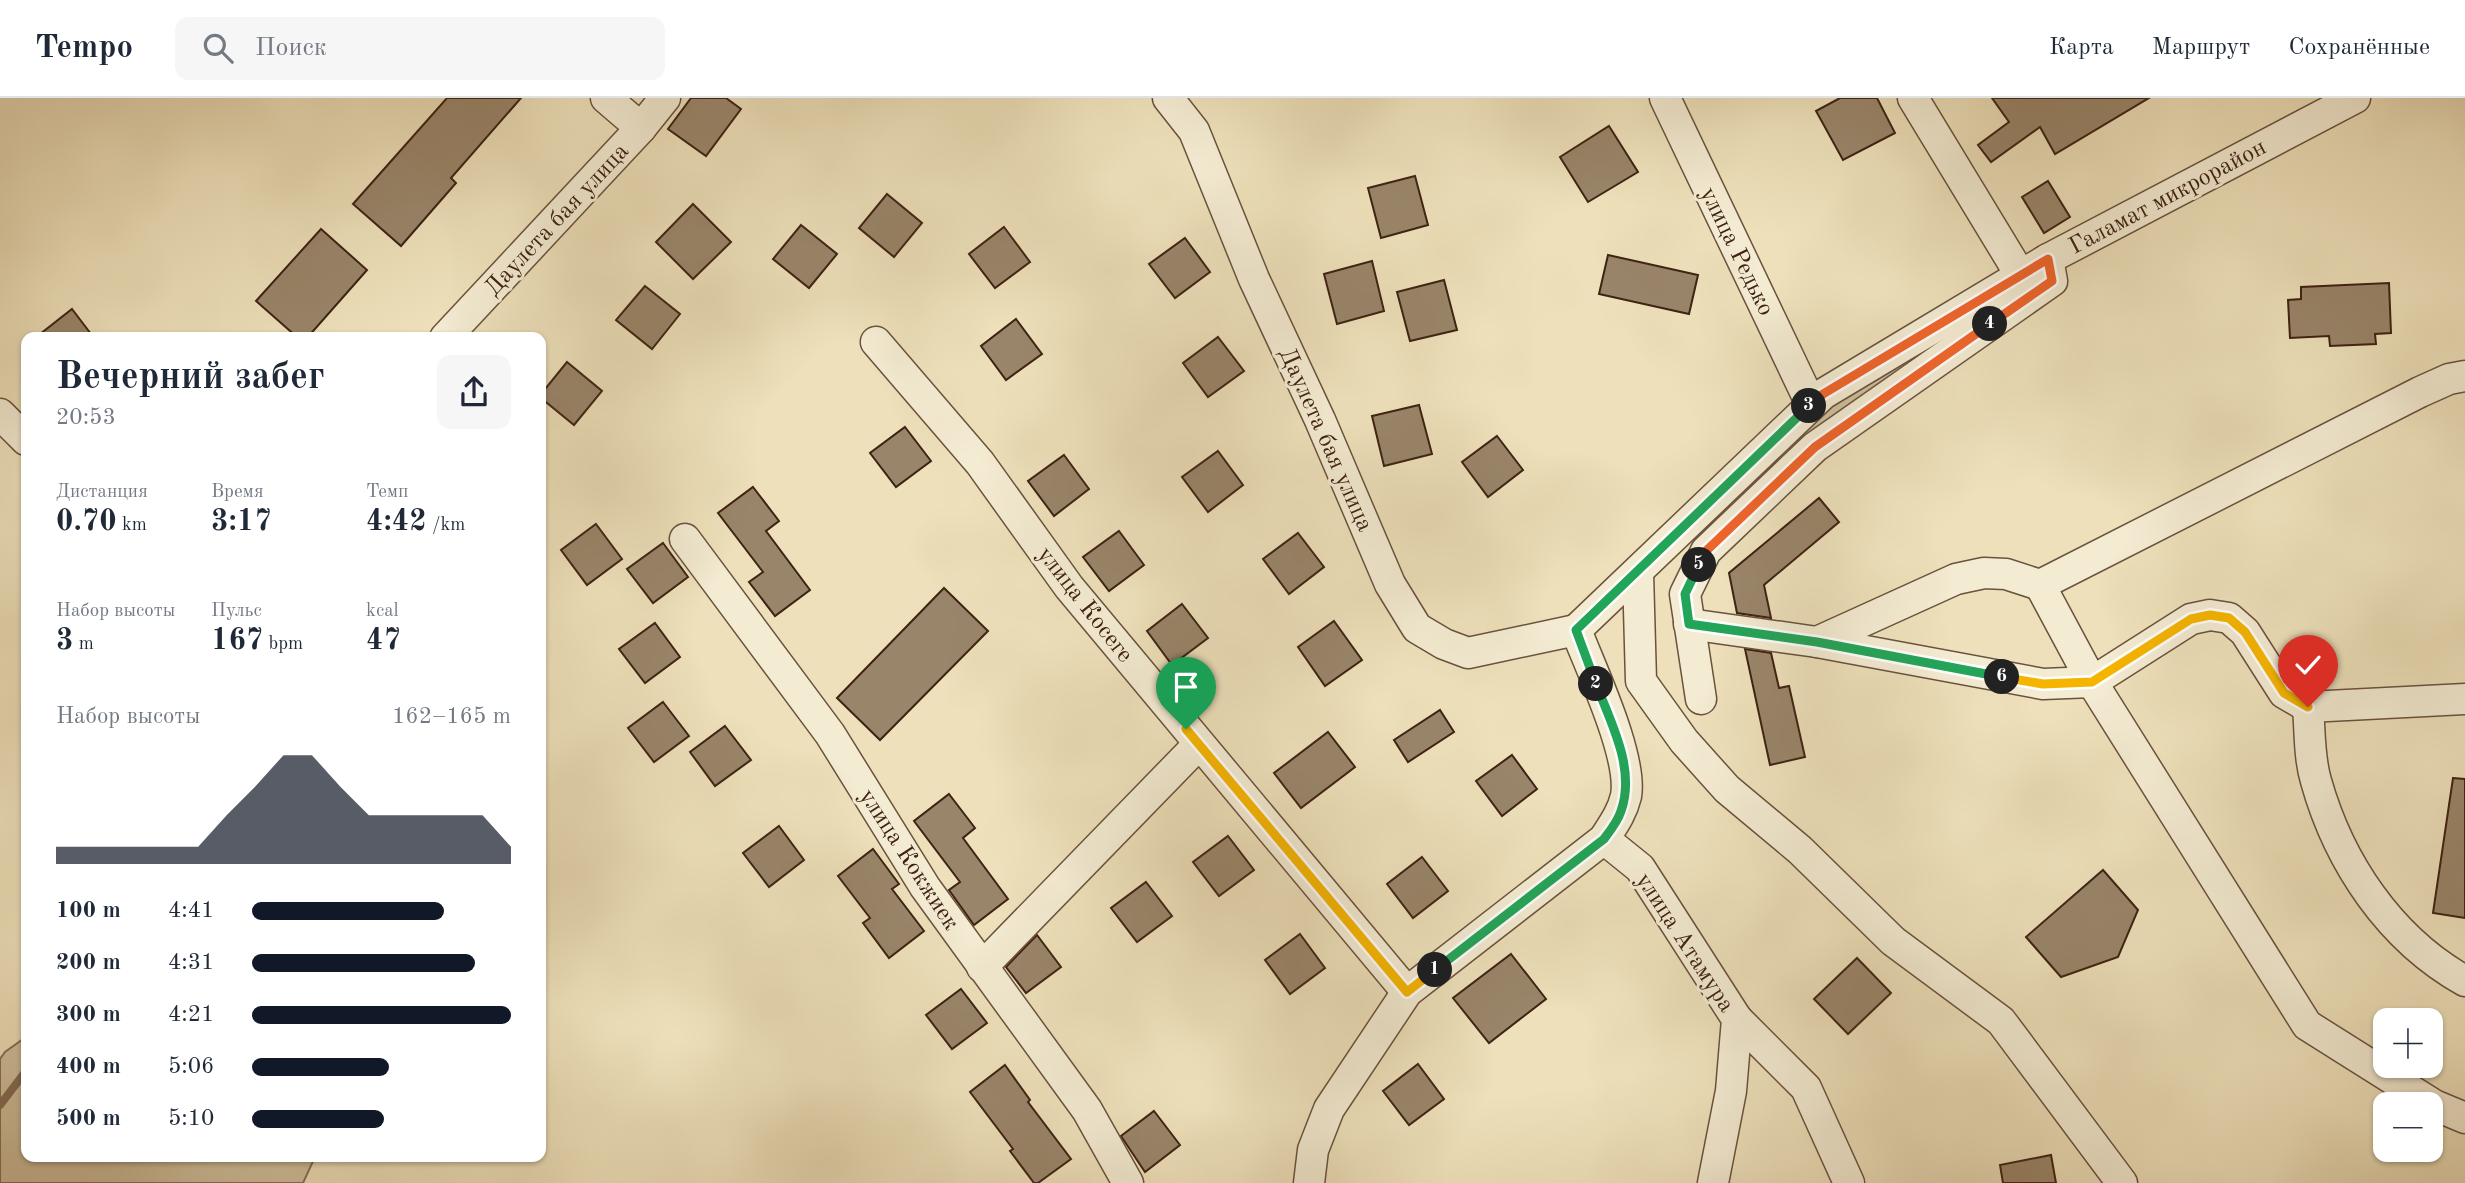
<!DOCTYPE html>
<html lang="ru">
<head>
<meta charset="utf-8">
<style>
  body { margin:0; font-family:"Old Standard TT",serif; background:#f6f6f7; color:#1f2937; height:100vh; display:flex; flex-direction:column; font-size:26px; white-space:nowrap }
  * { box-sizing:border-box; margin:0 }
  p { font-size:23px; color:#747a83 }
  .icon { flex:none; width:38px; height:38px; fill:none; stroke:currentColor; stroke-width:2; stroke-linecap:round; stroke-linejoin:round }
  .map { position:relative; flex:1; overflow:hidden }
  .sheet { position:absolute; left:21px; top:234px; width:525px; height:830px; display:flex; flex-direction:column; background:#fff; border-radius:14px; box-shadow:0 2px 5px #0004 }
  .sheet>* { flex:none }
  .fabs { position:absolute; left:2373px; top:910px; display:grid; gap:14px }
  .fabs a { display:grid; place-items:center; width:70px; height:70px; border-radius:14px; background:#fff; box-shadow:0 2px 5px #0004; font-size:35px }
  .pin { position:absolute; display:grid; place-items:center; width:60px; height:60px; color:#fff; margin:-72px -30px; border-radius:50% 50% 50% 0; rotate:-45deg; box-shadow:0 0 7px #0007 }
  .pin .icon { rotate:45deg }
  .km { position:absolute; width:35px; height:35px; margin:-18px; border-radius:50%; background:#222; color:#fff; font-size:19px; line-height:35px; text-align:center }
  .round { display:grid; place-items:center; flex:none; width:74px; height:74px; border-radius:14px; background:#f6f6f7 }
  .summary { display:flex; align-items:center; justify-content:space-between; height:119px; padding:0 35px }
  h1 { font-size:38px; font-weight:700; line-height:52px }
  .metrics { display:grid; grid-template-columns:repeat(3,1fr); gap:10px; height:119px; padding:7px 35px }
  .metrics div { display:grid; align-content:center }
  .metrics b { font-size:30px; font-weight:700 }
  .metrics small { font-size:19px; font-weight:400 }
  .metrics p { font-size:19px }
  .chart { height:196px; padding:14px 35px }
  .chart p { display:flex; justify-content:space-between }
  .chart svg { width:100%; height:126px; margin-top:7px; fill:#111827; opacity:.7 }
  ul { padding:0 35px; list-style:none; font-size:23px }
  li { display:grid; grid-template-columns:112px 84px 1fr; align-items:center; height:52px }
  li i { height:18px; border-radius:9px; background:#111827 }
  header { display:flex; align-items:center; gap:42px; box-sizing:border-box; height:98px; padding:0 35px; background:#fff; border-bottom:2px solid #e0e1e3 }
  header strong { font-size:33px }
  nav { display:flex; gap:38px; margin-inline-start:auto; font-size:24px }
  .search { width:490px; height:63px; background:#f6f6f7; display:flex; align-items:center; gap:18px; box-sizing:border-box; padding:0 24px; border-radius:14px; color:#747a83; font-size:26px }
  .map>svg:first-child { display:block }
  .green { fill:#cfc09e; stroke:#867158; stroke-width:2 }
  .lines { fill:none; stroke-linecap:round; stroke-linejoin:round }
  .stream { stroke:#846d55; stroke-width:8 }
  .building { fill:#99856a; stroke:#3e2213; stroke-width:2 }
  .minor-casing { stroke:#6a523d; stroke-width:33 }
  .minor { stroke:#f3ebd2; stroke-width:30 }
  .split-1-casing { stroke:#fff; stroke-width:14 }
  .split-2-casing { stroke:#fff; stroke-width:14 }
  .split-3-casing { stroke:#fff; stroke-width:14 }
  .split-4-casing { stroke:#fff; stroke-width:14 }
  .split-5-casing { stroke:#fff; stroke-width:14 }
  .split-6-casing { stroke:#fff; stroke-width:14 }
  .split-7-casing { stroke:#fff; stroke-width:14 }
  .split-1 { stroke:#f5b400; stroke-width:9 }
  .split-2 { stroke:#22a559; stroke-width:9 }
  .split-3 { stroke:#22a559; stroke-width:9 }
  .split-4 { stroke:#f0652b; stroke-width:9 }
  .split-5 { stroke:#f0652b; stroke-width:9 }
  .split-6 { stroke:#22a559; stroke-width:9 }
  .split-7 { stroke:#f5b400; stroke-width:9 }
  .labels { text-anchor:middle; stroke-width:6; stroke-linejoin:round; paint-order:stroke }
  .street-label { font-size:24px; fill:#3e2213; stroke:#f3ebd2 }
</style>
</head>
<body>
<header>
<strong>Tempo</strong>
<div class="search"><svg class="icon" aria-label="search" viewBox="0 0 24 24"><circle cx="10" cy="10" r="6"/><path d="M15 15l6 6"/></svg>Поиск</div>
<nav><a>Карта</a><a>Маршрут</a><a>Сохранённые</a></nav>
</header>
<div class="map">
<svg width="2465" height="1085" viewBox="0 0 2465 1085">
  <rect width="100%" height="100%" fill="#ede0ba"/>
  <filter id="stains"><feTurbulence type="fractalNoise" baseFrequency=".00286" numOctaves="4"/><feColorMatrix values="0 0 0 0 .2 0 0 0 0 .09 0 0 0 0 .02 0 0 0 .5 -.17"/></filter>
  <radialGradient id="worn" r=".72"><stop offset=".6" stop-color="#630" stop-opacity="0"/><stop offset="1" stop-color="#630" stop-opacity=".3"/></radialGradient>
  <g class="green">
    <polygon points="2014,185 1717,436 1709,423 1824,305"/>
    <polygon points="26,939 26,1059 315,1059 303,1085 0,1085 0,961 5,954"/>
  </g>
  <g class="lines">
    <polyline class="stream" points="0,1007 26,973"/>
  </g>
  <g class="building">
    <polygon points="447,0 521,0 451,80 456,85 401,148 353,106"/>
    <polygon points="691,0 726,0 741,11 706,58 668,31"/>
    <polygon points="1840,0 1877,0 1895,35 1843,62 1816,13"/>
    <polygon points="1992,0 2149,0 2055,56 2040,29 1991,64 1978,47 2009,24"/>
    <polygon points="1609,28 1638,74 1588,104 1560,59"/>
    <polygon points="1415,78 1428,127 1381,140 1368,90"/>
    <polygon points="2048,83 2070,119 2044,135 2022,99"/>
    <polygon points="887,96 922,125 894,159 859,130"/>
    <polygon points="693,106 731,144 693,181 656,144"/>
    <polygon points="801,127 837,156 809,190 773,161"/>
    <polygon points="1004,129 1030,164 995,190 969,156"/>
    <polygon points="321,131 367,172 307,240 298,240 256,203"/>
    <polygon points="1185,140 1210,174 1175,200 1149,166"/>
    <polygon points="1608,157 1698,177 1689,216 1599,196"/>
    <polygon points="1372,163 1384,213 1337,226 1324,176"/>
    <polygon points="1444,182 1457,232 1410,243 1397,194"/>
    <polygon points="2389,185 2391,235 2375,236 2376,246 2330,248 2329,238 2290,240 2288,202 2301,201 2301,189"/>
    <polygon points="645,188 680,216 652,251 616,222"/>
    <polygon points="72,211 94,240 35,240"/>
    <polygon points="1016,221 1042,256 1006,282 981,248"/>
    <polygon points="1218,239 1244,273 1208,299 1183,265"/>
    <polygon points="567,264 602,293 574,327 541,300 541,296"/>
    <polygon points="1419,307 1432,356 1384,368 1372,318"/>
    <polygon points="905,329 931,363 896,389 870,355"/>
    <polygon points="1497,338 1523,372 1488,399 1462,364"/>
    <polygon points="1218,353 1243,387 1208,414 1182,379"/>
    <polygon points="1064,357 1089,391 1054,418 1028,383"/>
    <polygon points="753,389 779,423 766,433 810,492 775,518 749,484 763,474 718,415"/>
    <polygon points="1819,400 1839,424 1764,487 1771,520 1737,515 1729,475"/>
    <polygon points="596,426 622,461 587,487 561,452"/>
    <polygon points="1119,433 1144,467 1109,493 1083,459"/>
    <polygon points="1298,435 1324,469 1289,496 1263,461"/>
    <polygon points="663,445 688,479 653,505 627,471"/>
    <polygon points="944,490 988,533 880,642 837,600"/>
    <polygon points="1182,506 1208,540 1172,567 1147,533"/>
    <polygon points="1334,523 1362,562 1325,588 1298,549"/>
    <polygon points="655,525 680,559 645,585 619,551"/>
    <polygon points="1745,551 1771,555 1779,590 1789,588 1805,659 1770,667"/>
    <polygon points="663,604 689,638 654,664 628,630"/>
    <polygon points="1440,612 1454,634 1408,664 1394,642"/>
    <polygon points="725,628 751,662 715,688 690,654"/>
    <polygon points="1328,634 1355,669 1301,710 1274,675"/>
    <polygon points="1512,657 1537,691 1502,718 1476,683"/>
    <polygon points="2453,680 2465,681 2465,820 2433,815"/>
    <polygon points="949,696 975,730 963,740 1008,801 974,827 949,792 960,784 914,723"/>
    <polygon points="779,728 804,762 769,789 743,755"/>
    <polygon points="1228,738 1254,772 1219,798 1193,764"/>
    <polygon points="873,751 899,786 892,791 924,833 889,860 863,825 870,820 838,778"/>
    <polygon points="1422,759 1448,793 1413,820 1387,786"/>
    <polygon points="2103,772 2138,812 2118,859 2061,879 2026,839"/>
    <polygon points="1146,784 1172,818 1137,844 1111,810"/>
    <polygon points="1300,836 1325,870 1290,896 1265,862"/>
    <polygon points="1037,837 1061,869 1026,895 1006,869"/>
    <polygon points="1511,856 1546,901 1489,945 1453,900"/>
    <polygon points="1857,860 1891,895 1848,936 1814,901"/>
    <polygon points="961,891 987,925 952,951 926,917"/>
    <polygon points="1418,966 1444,1001 1409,1027 1383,993"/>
    <polygon points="1005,967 1030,1002 1028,1004 1071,1061 1038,1085 1034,1085 1010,1053 1013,1051 970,994"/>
    <polygon points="1154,1013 1180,1047 1145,1074 1121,1038"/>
    <polygon points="2051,1057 2056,1085 2003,1085 2000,1067"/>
  </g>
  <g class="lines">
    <g class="minor-casing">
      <g id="minor">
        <polyline points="606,0 641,30"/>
        <polyline points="1168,0 1194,33 1254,181 1320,322 1390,486 1417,530 1444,546 1468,555 1576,532"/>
        <polyline points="1665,0 1811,306"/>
        <polyline points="1913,0 2021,178"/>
        <polyline points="445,240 641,30 665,0"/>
        <polyline points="876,244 980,365 1069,489 1407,894"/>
        <polyline points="0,316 26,342"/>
        <polyline points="685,441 830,636 925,789 1087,1012 1128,1085"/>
        <polyline points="1638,475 1641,583 1684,643 1727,691 1800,752 1893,843 2001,923 2122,1085"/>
        <polyline points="2040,487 2092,584 2307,927 2434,1007 2465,1020"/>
        <polyline points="1689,526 1817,544 2043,586 2092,584 2191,521 2210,517 2229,520 2245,534 2284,595 2308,609 2465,601"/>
        <polyline points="1576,532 1823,296 2048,161 2355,0"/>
        <polyline points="1817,544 1956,481 1984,475 2006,476 2040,487 2420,294 2449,281 2465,278"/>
        <polyline points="1701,601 1685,496 1706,453 1815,349 2052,183 2048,161"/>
        <path d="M2308 609C2310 633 2309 660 2316 683 2339 765 2390 841 2465 883"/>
        <polyline points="1604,741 1640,770 1737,921 1731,993 1713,1085"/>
        <polyline points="982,869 1199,646"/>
        <polyline points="1737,921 1806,990 1849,1085"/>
        <path d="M1309 1085 1313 1052 1329 1011 1407 894 1604 741C1613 727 1622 715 1626 698 1633 659 1591 571 1576 532"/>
      </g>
    </g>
    <use href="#minor" class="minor"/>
  </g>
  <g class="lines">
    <g class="split-1-casing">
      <polyline id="split-1" points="1186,631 1407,894 1435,872"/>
    </g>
    <g class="split-2-casing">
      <path id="split-2" d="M1435 872 1604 741C1610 733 1618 723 1621 713 1636 671 1611 625 1596 586"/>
    </g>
    <g class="split-3-casing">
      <polyline id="split-3" points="1596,586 1576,532 1809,308"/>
    </g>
    <g class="split-4-casing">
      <polyline id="split-4" points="1809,308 1823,296 2048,161 2052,183 1990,226"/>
    </g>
    <g class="split-5-casing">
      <polyline id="split-5" points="1699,467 1706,453 1815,349 1990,226"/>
    </g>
    <g class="split-6-casing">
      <polyline id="split-6" points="1699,467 1685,496 1689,526 1817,544 2002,579"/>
    </g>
    <g class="split-7-casing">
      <polyline id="split-7" points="2002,579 2043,586 2092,584 2191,521 2210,517 2229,520 2245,534 2284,595 2308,609"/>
    </g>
    <use href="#split-1" class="split-1"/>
    <use href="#split-2" class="split-2"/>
    <use href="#split-3" class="split-3"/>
    <use href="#split-4" class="split-4"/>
    <use href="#split-5" class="split-5"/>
    <use href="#split-6" class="split-6"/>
    <use href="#split-7" class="split-7"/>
  </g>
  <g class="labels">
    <g class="street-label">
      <text transform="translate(2167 98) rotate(-28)" y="8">Галамат микрорайон</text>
      <text transform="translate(556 121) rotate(-47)" y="8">Даулета бая улица</text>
      <text transform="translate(1738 153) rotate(64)" y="8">улица Редько</text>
      <text transform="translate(1327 341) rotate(66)" y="8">Даулета бая улица</text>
      <text transform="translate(1086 506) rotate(52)" y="8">улица Косеге</text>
      <text transform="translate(910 761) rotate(57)" y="8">улица Кокжиек</text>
      <text transform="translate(1686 844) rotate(57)" y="8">улица Атамура</text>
    </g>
  </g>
  <rect width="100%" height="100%" filter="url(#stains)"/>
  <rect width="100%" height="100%" fill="url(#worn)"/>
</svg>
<div class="fabs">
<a>+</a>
<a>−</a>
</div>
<div class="pin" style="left:1186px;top:631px;background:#1e9e55"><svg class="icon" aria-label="arrive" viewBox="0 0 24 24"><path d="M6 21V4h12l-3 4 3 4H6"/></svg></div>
<div class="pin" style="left:2308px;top:609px;background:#d93025"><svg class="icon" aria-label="check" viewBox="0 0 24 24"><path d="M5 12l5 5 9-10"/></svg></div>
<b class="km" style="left:1435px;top:872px">1</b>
<b class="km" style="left:1596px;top:586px">2</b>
<b class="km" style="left:1809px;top:308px">3</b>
<b class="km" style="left:1990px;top:226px">4</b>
<b class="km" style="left:1699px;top:467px">5</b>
<b class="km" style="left:2002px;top:579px">6</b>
<section class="sheet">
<div class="summary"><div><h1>Вечерний забег</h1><p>20:53</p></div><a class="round"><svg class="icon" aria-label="share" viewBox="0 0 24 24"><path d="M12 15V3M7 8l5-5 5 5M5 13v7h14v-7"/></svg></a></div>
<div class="metrics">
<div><p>Дистанция</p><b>0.70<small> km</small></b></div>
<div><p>Время</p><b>3:17</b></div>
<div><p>Темп</p><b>4:42<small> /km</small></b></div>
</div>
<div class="metrics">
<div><p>Набор высоты</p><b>3<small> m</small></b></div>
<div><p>Пульс</p><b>167<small> bpm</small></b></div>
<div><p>kcal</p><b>47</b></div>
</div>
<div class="chart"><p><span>Набор высоты</span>162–165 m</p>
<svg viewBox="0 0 160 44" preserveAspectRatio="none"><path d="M0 44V38L10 38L20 38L30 38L40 38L50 38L60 27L70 17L80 6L90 6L100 17L110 27L120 27L130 27L140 27L150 27L160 38V44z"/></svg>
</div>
<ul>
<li><b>100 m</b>4:41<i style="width:74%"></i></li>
<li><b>200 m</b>4:31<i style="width:86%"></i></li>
<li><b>300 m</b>4:21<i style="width:100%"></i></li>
<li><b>400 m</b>5:06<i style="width:53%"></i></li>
<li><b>500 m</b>5:10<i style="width:51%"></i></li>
</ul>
</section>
</div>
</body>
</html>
